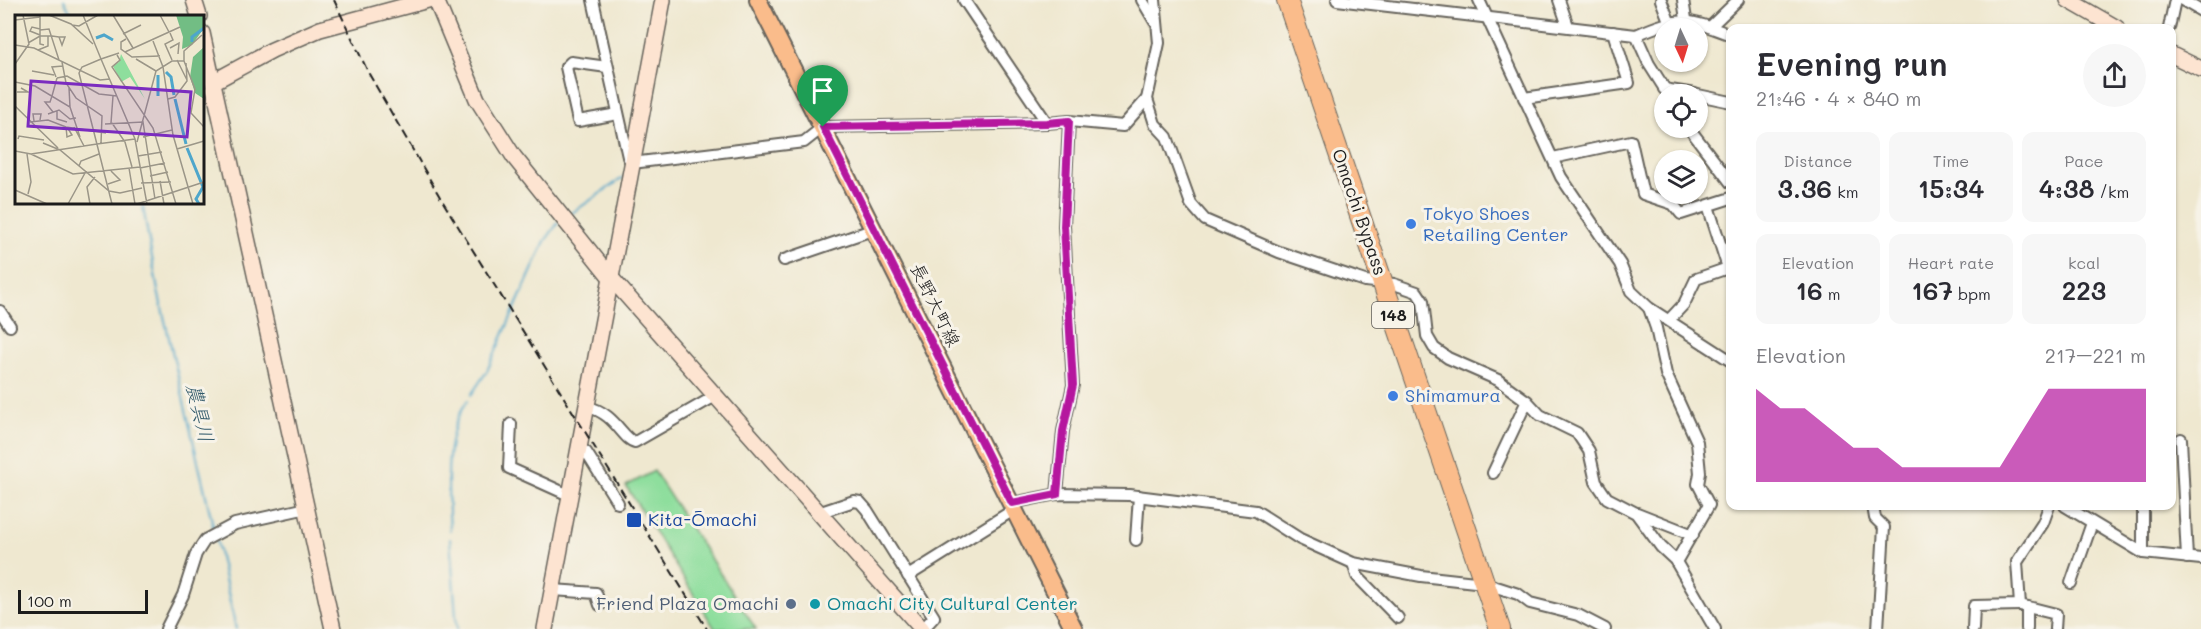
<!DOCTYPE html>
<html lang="en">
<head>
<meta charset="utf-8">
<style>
  body { margin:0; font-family:Mali,"Klee One",sans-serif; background:#f7f7f7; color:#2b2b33; height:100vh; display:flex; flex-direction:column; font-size:22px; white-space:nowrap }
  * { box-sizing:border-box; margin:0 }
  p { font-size:20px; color:#7c7c81 }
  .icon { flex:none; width:33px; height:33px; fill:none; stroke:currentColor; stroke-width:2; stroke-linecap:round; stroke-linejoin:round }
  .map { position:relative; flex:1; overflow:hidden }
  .panel { position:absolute; left:1726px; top:24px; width:450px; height:486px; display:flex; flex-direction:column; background:#fff; border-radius:12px; box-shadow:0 2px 4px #0004 }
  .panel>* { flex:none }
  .needle { width:39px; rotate:176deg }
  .fabs { position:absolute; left:1654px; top:18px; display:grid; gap:12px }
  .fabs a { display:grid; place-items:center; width:54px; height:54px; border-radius:50%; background:#fff; box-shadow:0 2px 4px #0004; font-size:30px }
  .scale { position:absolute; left:18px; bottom:15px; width:130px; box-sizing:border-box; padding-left:6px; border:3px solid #1c1c1c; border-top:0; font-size:16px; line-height:21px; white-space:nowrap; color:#1c1c1c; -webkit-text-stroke:4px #f7f3e8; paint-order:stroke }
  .pin { position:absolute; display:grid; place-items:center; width:51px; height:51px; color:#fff; margin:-62px -26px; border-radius:50% 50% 50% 0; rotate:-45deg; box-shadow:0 0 6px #0007 }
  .pin .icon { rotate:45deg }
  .round { display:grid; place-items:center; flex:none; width:63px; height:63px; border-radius:32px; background:#f7f7f7 }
  .head { display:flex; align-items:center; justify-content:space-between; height:102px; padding:0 30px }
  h1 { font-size:33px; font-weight:600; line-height:45px }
  .figures { display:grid; grid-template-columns:repeat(3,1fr); gap:9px; height:102px; padding:6px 30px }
  .figures div { display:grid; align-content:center; border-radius:12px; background:#f7f7f7; text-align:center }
  .figures b { font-size:26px; font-weight:600 }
  .figures small { font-size:16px; font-weight:400 }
  .figures p { font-size:16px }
  .chart { height:168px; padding:12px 30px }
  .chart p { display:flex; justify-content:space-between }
  .chart svg { width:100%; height:108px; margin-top:6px; fill:#b5179e; opacity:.7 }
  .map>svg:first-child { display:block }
  .green { fill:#8ede9d; stroke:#557d5c; stroke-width:1.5 }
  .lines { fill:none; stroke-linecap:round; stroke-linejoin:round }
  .stream { stroke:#4ea6cb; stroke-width:2 }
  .street-casing { stroke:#66635b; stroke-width:14 }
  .secondary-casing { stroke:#66635b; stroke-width:18 }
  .primary-casing { stroke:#66635b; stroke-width:20 }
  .highway-casing { stroke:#66635b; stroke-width:22 }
  .street { stroke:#fff; stroke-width:10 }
  .secondary { stroke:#fde4d1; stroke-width:15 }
  .primary { stroke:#fabc8b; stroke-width:16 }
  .highway { stroke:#fabc8b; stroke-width:20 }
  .rail { stroke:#1c1c1c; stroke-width:2; stroke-dasharray:9 4.5; stroke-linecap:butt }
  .route-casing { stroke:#fff; stroke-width:12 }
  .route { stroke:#b5179e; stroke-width:8 }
  .shop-dot { fill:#3f7fe0; stroke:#f7f3e8; stroke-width:2 }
  .transit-dot { fill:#1a4fb4; stroke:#f7f3e8; stroke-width:2 }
  .service-dot { fill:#5c6f8a; stroke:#f7f3e8; stroke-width:2 }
  .culture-dot { fill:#0f9aa8; stroke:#f7f3e8; stroke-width:2 }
  .labels { text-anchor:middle; stroke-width:6; stroke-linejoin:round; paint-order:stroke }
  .shield { fill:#f7f3e8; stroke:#5e5c59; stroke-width:1.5 }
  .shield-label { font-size:16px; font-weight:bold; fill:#1c1c1c }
  .street-label { font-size:18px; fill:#1c1c1c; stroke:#f7f3e8 }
  .shop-label { font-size:18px; fill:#366cbe; stroke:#f7f3e8; text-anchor:start }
  .transit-label { font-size:18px; fill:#164399; stroke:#f7f3e8; text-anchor:start }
  .service-label { font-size:18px; fill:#4e5e75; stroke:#f7f3e8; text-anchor:end }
  .culture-label { font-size:18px; fill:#0d838f; stroke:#f7f3e8; text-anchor:start }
  .water-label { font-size:20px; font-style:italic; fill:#325a6b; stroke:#f7f3e8 }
  .inset-river { fill:none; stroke:#4ea6cb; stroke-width:3 }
  .inset-road { fill:none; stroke:#9b9688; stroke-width:1.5 }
  .view { fill:#7b2cbf; fill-opacity:0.15; stroke:#7b2cbf; stroke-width:3 }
  .inset-edge { fill:none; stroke:#1c1c1c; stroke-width:3 }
</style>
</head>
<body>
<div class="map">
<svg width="2201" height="629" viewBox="0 0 2201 629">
  <rect width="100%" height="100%" fill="#f7f3e8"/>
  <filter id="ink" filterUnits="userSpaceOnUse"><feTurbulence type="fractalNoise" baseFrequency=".0167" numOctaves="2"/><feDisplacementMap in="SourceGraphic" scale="12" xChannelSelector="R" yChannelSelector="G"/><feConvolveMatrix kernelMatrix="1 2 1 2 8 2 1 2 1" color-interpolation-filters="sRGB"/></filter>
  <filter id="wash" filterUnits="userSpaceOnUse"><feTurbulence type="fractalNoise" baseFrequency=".008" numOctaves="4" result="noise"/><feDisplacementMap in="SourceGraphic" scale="24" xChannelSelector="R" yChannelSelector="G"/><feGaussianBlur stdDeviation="1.35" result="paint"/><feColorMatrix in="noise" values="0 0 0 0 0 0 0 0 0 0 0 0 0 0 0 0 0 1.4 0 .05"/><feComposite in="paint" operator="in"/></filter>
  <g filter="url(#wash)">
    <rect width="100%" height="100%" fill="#efe8d0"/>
    <polygon class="green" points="654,471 756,629 715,629 626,486"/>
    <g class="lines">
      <g class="stream">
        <polyline points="64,0 72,16"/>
        <polyline points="142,202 158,291 214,530"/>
        <polyline points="572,213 624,177"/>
        <polyline points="471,395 487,371 545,241 558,223"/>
        <path d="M450 531C448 490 442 437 467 401"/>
        <polyline points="216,538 236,629"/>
        <polyline points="450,539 457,629"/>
      </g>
    </g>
  </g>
  <g filter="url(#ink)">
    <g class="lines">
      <g class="street-casing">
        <g id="street">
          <polyline points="593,0 628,157 632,163 804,142 823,127 1047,123 1069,121 1123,126 1147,99"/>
          <polyline points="964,0 1047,123"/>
          <polyline points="1142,0 1155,22"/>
          <polyline points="1155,0 1159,43 1147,99 1155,124 1167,137 1191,204 1205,220 1279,252 1365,281 1394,284 1417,292 1423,301 1427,336 1434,348 1448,358 1498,380 1527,401 1540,415 1577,433 1589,451 1596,482 1607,498 1636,513 1661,547 1675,560 1715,629"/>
          <path d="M1337 0 1636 35C1680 16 1686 18 1731 35"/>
          <polyline points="1479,0 1561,177 1620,264 1631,291 1649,308 1731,361"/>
          <polyline points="1559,0 1568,26"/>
          <polyline points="1661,0 1669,21"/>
          <polyline points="1683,0 1686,19"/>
          <polyline points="2182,0 2201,11"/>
          <polyline points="1710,27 1738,0"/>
          <polyline points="2169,28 2175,0"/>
          <polyline points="1636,35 1649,64 1668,94"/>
          <polyline points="607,67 571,62 566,67 578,121 618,114"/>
          <polyline points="1664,89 1695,94"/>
          <polyline points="1698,95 1731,102"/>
          <polyline points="1524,98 1629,83 1613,32"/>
          <polyline points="1689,128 1731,183"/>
          <polyline points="1553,158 1631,141 1643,194 1673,204 1681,214 1731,198"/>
          <polyline points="784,260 875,229"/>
          <polyline points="1649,308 1656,328 1666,374 1697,442 1700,473 1698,484 1709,505 1676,562"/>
          <polyline points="0,311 10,326"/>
          <polyline points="1669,320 1684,304 1696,279 1728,268 1708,206"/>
          <path d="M588 407C615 413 623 440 635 442L717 395"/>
          <polyline points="511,424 509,468 571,496"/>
          <polyline points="2181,439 2187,558"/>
          <polyline points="580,448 586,452 618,503"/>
          <polyline points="1493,473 1527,401"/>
          <polyline points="1057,494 1063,431 1073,385 1064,226 1069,121"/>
          <polyline points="1012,503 1057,494 1129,495 1256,511 1300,539 1353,563 1421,576 1484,583 1518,594 1530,603 1578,615 1605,629"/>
          <polyline points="1873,506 1875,518 1884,527 1878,629"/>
          <polyline points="2065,506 2143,553 2201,559"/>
          <polyline points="2143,506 2143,553"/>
          <polyline points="818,513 854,501 860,502 867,510 934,617 923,629"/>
          <polyline points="1637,513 1693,535"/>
          <polyline points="1136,540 1139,496"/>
          <polyline points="1353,563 1357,576 1398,618"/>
          <polyline points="908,576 1015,509"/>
          <polyline points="2071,583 2092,523"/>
          <polyline points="553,590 596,593 600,605"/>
          <polyline points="2020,605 2056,614 2055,629"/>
          <polyline points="166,629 183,595 196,554 205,540 235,524 307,508"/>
          <polyline points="1973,629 1974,606 2020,605 2017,562 2043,523 2049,506"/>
          <polyline points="2027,629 2027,607"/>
        </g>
      </g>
      <g class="secondary-casing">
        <g id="secondary">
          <polyline points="194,0 199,16"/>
          <polyline points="436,0 477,99 514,157 612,279 922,629"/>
          <polyline points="2068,0 2117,28"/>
          <polyline points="202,33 333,629"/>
          <polyline points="2172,55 2201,69"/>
          <polyline points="213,82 272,50 320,29 428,0"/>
          <polyline points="545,629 663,0"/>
        </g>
      </g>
      <g class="primary-casing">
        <polyline id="primary" points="758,0 1074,629"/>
      </g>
      <g class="highway-casing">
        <polyline id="highway" points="1287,0 1500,629"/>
      </g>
      <use href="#street" class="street"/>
      <use href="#secondary" class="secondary"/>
      <use href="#primary" class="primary"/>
      <use href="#highway" class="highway"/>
      <polyline class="rail" points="334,0 369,74 440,197 707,629"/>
    </g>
  </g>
  <g class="lines" filter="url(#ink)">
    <g class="route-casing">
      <polygon id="route" points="1069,121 1064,226 1073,385 1063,431 1057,494 1012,503 823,127 1047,123"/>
    </g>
    <use href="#route" class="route"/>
  </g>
  <g class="shop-dot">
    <circle cx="1411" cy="224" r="6"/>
    <circle cx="1393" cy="396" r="6"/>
  </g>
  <rect class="transit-dot" x="626" y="512" width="16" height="16" rx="3"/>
  <circle class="service-dot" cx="791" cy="604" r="6"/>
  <circle class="culture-dot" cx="815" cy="604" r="6"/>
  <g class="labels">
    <rect class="shield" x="1372" y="302" width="42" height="26" rx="4.5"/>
    <g class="shield-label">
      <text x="1393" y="321">148</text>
    </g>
    <g class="street-label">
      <text transform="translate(1359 212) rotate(71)" y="6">Omachi Bypass</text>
      <text transform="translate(935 305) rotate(64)" y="6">長野大町線</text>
    </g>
    <g class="shop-label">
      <text x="1423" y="220">Tokyo Shoes<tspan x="1423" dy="21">Retailing Center</tspan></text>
      <text x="1405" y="402">Shimamura</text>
    </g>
    <g class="transit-label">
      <text x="648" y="526">Kita-Ōmachi</text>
    </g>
    <g class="service-label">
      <text x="779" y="610">Friend Plaza Omachi</text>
    </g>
    <g class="culture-label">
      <text x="827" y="610">Omachi City Cultural Center</text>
    </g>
    <g class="water-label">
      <text transform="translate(200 413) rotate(77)" y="7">農具川</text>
    </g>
  </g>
  <g transform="translate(15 15)">
    <rect width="189" height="189" fill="#efe8d0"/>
    <path d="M106 39 130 84 115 62 106 67 98 51 104 47Z" fill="#8ede9d"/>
    <path d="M161 0H189V13L177 30 167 34 168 22ZM189 32V84L180 78 175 62 178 42Z" fill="#72bd84"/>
    <path class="inset-river" d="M81 23 89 20 98 25M177 27V22L189 13M151 57 156 62 159 80M143 60V81M160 84 171 129M172 133 188 172 181 184 184 189"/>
    <path class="inset-road" d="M25 0V29L29 30M34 0 56 9 78 29M68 0 86 44M98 0 118 33M145 0 154 17M0 5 25 2M57 10 64 11 83 0M25 14 17 12 15 16 25 20M25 15 34 14 44 45M155 18 158 25 150 29 157 45M108 19 126 10M111 24 106 27V34L117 42 145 41M138 26 148 52 158 120 178 189M13 28 25 21H37L44 22H50L47 30 44 22M0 30 19 33 85 65 95 64M155 33 164 28 163 39M23 35 33 31V21M110 37 165 12M104 38 86 44 120 124 132 189M102 40 105 45 97 52 138 113 161 189M86 44 67 52 64 58 97 189M121 44 141 56M162 45 172 65M169 46 180 74 176 98 189 112M47 47 51 68 61 83 87 101 86 128M0 49 14 29 8 0M17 56 39 60M41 62 37 52 48 51M42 63 52 61 84 79 102 81M0 67 20 71 55 92 65 122M54 73 55 92M2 77H13L6 73M37 81 35 87H30L38 97M37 81 42 63M153 84 160 82 172 66 171 48M0 91 43 133M42 96V104L52 107M33 99 44 95 55 104 61 103M19 106 18 99H26L25 105M15 107 33 105 51 112 91 118M96 108 98 81M97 108 110 127 117 152M90 109 128 107 140 184M51 112 52 122 57 120 52 112M59 112 69 131M128 122 157 115M3 124 4 121 29 125M122 127 141 56 157 46H169V36L187 20M28 128 45 135 94 176 105 178 127 173M82 129 120 124M162 134 189 126M0 136 16 139 82 129M12 139 16 167 13 179M16 139 58 159 125 152M123 141 147 137M64 151 66 146 84 139M114 153 120 189M125 153 150 148M135 161 153 157M145 166 149 189M126 168 156 167M93 169 105 165 96 156M0 175 32 189M53 189 70 158M75 189 72 172 80 162M122 189 189 167"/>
    <path class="view" d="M16 66 176 77 172 122 13 111Z"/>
    <rect width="189" height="189" class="inset-edge"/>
  </g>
</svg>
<div class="fabs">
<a><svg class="needle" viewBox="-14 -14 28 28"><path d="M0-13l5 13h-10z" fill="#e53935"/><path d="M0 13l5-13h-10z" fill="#7c7c81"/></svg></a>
<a><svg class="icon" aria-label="locate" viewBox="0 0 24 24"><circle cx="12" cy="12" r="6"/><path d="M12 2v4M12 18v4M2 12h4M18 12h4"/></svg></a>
<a><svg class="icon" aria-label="layers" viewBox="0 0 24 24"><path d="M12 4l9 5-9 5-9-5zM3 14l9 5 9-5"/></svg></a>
</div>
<div class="scale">100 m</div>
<div class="pin" style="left:823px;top:127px;background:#1e9e55"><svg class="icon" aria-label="arrive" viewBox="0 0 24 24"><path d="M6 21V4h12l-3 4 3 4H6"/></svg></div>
<section class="panel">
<div class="head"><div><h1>Evening run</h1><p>21:46 · 4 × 840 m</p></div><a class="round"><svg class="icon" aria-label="share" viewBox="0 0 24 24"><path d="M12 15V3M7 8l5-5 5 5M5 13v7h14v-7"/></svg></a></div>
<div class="figures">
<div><p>Distance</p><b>3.36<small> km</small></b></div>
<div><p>Time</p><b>15:34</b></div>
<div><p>Pace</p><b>4:38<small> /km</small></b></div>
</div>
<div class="figures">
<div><p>Elevation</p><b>16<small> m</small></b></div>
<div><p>Heart rate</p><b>167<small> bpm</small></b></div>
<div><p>kcal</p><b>223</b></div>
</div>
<div class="chart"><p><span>Elevation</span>217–221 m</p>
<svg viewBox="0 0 160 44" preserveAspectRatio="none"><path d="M0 44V6L10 14L20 14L30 22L40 30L50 30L60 38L70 38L80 38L90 38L100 38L110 22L120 6L130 6L140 6L150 6L160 6V44z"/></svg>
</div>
</section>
</div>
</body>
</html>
